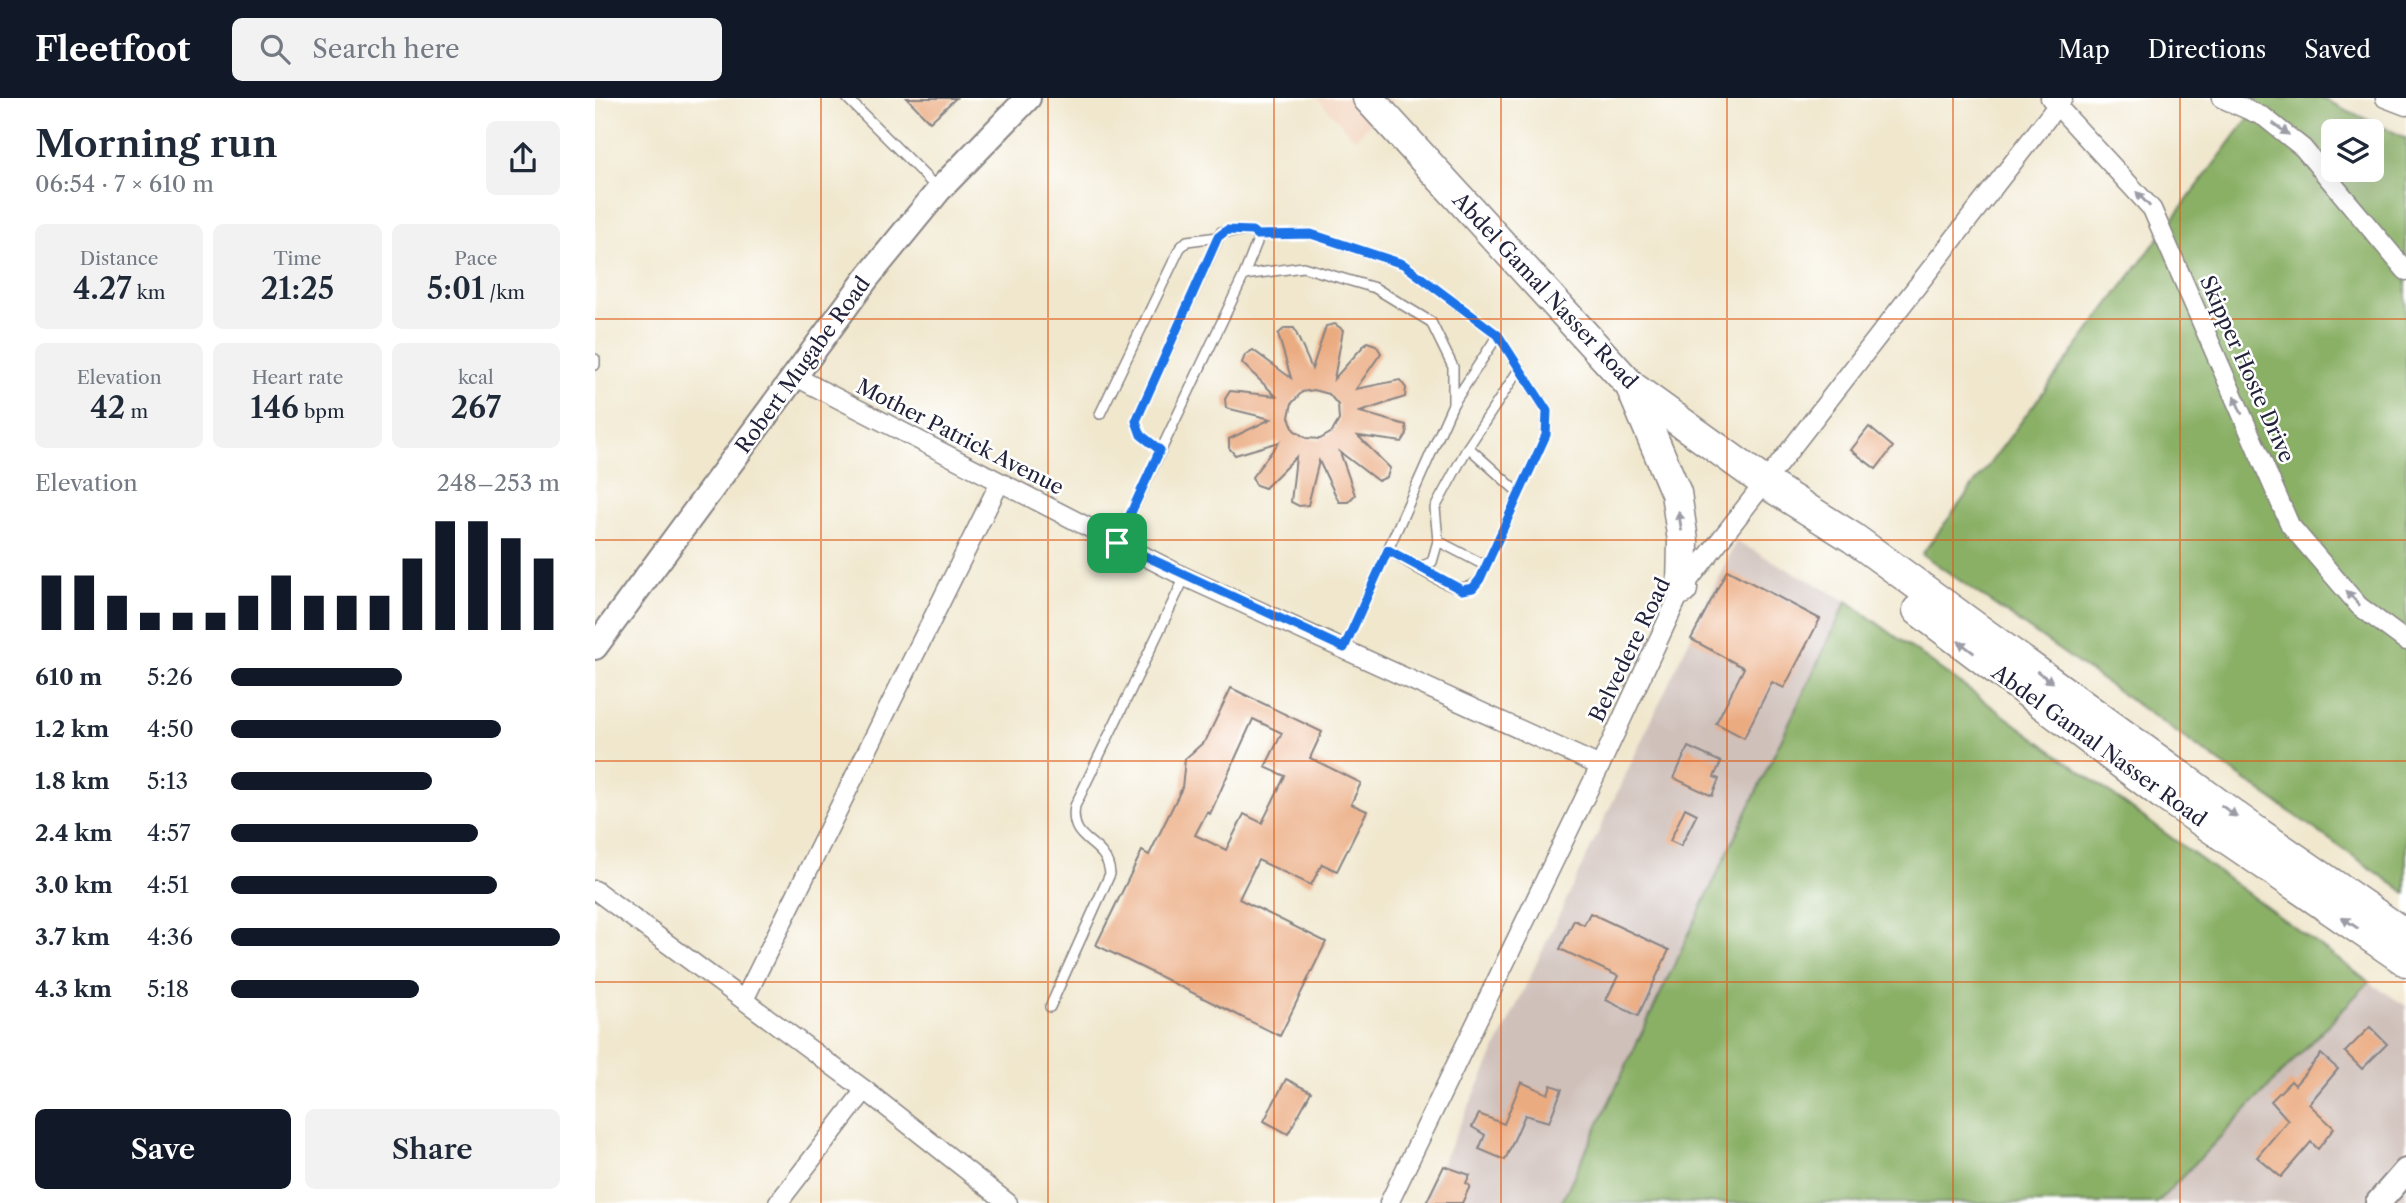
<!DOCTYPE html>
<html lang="en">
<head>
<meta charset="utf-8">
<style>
  body { margin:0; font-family:"Libre Caslon Text",serif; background:#f2f2f3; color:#1f2937; height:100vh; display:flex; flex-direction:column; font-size:26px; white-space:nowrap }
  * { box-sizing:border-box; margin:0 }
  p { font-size:23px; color:#747a83 }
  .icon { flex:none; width:38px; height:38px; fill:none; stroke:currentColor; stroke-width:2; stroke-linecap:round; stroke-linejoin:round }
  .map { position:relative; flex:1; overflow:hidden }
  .drawer { display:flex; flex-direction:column; background:#fff; width:595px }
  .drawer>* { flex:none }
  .tools { position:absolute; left:1726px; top:21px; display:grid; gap:14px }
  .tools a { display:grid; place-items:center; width:63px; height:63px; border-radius:10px; background:#fff; box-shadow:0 7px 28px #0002; font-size:35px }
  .pin { position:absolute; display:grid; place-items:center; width:60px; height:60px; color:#fff; margin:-30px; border-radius:14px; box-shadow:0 4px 10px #0006 }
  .round { display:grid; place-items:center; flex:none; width:74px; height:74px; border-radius:10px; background:#f2f2f3 }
  .headline { display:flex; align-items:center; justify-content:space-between; height:119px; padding:0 35px }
  h1 { font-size:38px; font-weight:600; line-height:52px }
  .figures { display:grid; grid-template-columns:repeat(3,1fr); gap:10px; height:119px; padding:7px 35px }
  .figures div { display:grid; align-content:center; border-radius:10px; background:#f2f2f3; text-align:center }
  .figures b { font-size:30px; font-weight:600 }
  .figures small { font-size:19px; font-weight:400 }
  .figures p { font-size:19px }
  .chart { height:196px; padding:14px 35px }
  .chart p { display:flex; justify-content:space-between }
  .chart svg { width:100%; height:126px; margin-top:7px; stroke:#111827; stroke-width:6 }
  .cta { display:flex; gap:14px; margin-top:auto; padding:14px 35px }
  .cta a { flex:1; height:80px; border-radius:10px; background:#111827; color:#fff; font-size:28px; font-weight:600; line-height:80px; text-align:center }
  .cta a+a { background:#f2f2f3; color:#1f2937 }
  ul { padding:0 35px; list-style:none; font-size:23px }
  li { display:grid; grid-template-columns:112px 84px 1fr; align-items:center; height:52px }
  li i { height:18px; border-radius:9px; background:#111827 }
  header { display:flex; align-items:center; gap:42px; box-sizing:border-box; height:98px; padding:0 35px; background:#111827; color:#fff }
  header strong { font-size:33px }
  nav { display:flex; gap:38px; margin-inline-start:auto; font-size:24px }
  .search { width:490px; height:63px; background:#f2f2f3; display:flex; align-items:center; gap:18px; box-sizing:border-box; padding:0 24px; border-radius:10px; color:#747a83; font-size:26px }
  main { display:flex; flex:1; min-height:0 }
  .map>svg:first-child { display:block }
  .built { fill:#f3d4be }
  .industrial { fill:#cfc0ba }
  .forest { fill:#8ab066; stroke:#566950; stroke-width:2; fill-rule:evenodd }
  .building { fill:#ebab81; fill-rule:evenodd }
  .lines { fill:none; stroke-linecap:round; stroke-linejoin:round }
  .service-casing { stroke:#898484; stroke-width:12 }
  .minor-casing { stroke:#898484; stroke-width:21 }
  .secondary-casing { stroke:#898484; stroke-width:28 }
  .trunk-casing { stroke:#898484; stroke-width:33 }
  .service { stroke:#fff; stroke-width:9 }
  .minor { stroke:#fff; stroke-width:18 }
  .secondary { stroke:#fff; stroke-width:24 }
  .trunk { stroke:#fff; stroke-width:30 }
  .oneway { fill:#9c9ca7 }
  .route-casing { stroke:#fff; stroke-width:14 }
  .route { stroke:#1a73e8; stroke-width:9 }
  .grid { fill:none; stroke:#de560e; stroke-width:2; stroke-opacity:0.55 }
  .labels { text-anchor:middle; stroke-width:5; stroke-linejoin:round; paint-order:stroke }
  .street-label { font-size:21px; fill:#22223b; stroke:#fff }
</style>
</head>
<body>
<header>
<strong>Fleetfoot</strong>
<div class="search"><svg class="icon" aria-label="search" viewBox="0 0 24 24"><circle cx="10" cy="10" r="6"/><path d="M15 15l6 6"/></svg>Search here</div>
<nav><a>Map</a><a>Directions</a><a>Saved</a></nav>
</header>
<main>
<section class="drawer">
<div class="headline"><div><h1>Morning run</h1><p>06:54 · 7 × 610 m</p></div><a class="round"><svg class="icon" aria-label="share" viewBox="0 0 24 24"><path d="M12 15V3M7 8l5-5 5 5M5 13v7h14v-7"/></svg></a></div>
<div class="figures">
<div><p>Distance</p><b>4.27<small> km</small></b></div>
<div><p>Time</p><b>21:25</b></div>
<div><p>Pace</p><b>5:01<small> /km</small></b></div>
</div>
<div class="figures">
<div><p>Elevation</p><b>42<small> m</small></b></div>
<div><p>Heart rate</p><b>146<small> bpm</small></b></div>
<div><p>kcal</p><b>267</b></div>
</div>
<div class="chart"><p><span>Elevation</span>248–253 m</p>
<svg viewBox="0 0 160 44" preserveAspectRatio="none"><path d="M5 44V25M15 44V25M25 44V32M35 44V38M45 44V38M55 44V38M65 44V32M75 44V25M85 44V32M95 44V32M105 44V32M115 44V19M125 44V6M135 44V6M145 44V12M155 44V19"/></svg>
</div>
<ul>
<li><b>610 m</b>5:26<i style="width:52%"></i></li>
<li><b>1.2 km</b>4:50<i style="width:82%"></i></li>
<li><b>1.8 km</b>5:13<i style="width:61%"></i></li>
<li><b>2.4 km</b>4:57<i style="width:75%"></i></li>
<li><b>3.0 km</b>4:51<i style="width:81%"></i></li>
<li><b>3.7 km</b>4:36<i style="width:100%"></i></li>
<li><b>4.3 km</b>5:18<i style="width:57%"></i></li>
</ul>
<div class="cta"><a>Save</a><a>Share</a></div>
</section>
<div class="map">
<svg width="1811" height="1105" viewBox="0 0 1811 1105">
  <rect width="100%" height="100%" fill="#fff"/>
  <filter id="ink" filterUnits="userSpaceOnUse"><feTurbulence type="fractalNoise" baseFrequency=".0143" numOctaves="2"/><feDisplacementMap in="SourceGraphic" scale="14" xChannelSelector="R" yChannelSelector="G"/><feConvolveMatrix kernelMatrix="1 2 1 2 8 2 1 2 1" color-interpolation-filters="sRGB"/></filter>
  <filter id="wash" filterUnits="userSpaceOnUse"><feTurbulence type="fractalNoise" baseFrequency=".00686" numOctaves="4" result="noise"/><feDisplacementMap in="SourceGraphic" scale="28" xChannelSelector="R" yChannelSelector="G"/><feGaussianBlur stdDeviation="1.57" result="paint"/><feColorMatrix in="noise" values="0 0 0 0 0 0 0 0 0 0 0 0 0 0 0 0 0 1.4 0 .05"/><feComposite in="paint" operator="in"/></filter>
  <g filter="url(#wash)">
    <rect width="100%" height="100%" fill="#f0e7cd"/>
    <polygon class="built" points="722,0 800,0 760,41"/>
    <g class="industrial">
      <polygon points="1141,443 1252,503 966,1105 828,1105"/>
      <polygon points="1774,884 1811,908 1811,1105 1562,1105"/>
    </g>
    <g class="forest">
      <path d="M1642 0H1726L1811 40V795L1327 456 1661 10ZM1738 33H1776V72H1738Z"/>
      <polygon points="1252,503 1774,884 1562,1105 966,1105"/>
    </g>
    <g id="blocks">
      <g class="building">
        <polygon points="312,0 361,0 335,24"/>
        <path d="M740 226 748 232 739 281 772 244 781 247 786 255 761 291 805 282 811 290 810 299 765 314 811 327 812 336 807 344 763 338 795 370 792 379 783 383 745 354 760 397 753 404H744L724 363 713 407 704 408 696 404 701 359 670 390 661 387 657 379 684 344 640 357 634 350V341L676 321 631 310 630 301 635 293 681 298 647 265 650 257 658 252 696 280 683 236 690 230H699L717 271 731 228ZM719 292 734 296 743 307 744 322 737 334 725 341 711 340 699 332 694 319 697 305 707 294Z"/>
        <polygon points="1274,329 1298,349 1281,371 1256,352"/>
        <polygon points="1132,472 1225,521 1189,590 1177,584 1149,640 1121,625 1149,570 1096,541"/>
        <path d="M636 590 727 634 715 660 766 685 756 706 772 713 742 773 727 766 716 787 663 762 644 801 731 844 685 938 501 847 547 753 554 757 587 690 590 661 611 642ZM658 621 687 635 670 669 690 678 667 725 649 716 631 752 600 737 612 714 615 716Z"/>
        <polygon points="1093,649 1126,664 1119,679 1124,681 1117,698 1079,680"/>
        <polygon points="1090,710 1102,716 1086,748 1075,743"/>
        <polygon points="995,815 1074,852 1043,918 1011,902 1023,878 965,851 979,822 989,827"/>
        <polygon points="1775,929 1792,946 1767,971 1750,954"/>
        <polygon points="1726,956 1743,971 1714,1006 1739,1030 1723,1051 1716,1044 1686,1079 1662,1059 1693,1022 1676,1003 1696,983 1700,987"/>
        <polygon points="691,981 716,994 693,1036 669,1023"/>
        <polygon points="926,984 953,996 956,987 967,991 954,1024 930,1017 910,1062 884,1051 890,1037 877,1029 884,1016 909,1026"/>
        <polygon points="849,1068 875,1077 871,1085 875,1088 867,1105 831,1105"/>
      </g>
    </g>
  </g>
  <g filter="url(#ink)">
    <use href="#blocks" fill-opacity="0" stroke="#898484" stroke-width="2"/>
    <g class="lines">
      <g class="service-casing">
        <g id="service">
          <polyline points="252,0 343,91"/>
          <path d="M662 137 715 136 808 166 903 237 952 313 951 337 885 481C868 502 841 480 822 470"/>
          <polyline points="0,261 0,267"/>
          <polyline points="858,306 903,237"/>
          <polyline points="505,316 585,150 592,143 623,139"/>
          <polyline points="873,349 924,395"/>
          <polyline points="565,352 546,337 541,323 626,134 657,133 662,137 662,144 649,177"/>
          <polyline points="843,443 891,468"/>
          <polyline points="522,445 649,177 708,169 780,190 836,224 858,269 858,306 749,550"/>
          <polyline points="793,452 822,470 837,464 843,443 840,410 873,349 925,270"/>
          <path d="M455 909 515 776C512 740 473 747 480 708L590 479"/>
        </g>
      </g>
      <g class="minor-casing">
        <g id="minor">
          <polyline points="1455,0 1557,111 1695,427 1764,508 1811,543"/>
          <polyline points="1626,0 1669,19 1708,50 1811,173"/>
          <polyline points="1790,0 1811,8"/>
          <polyline points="199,278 590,479 1005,668"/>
          <polyline points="0,792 270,992 413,1105"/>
          <polyline points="149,902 404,386"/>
          <polyline points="183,1105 270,992"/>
          <polyline points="794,1105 1005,668 1087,491 1468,0"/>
        </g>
      </g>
      <g class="secondary-casing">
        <g id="secondary">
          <polyline points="0,549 272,180 344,92 433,0"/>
          <polyline points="1783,1105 1811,1073"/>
        </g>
      </g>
      <g class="trunk-casing">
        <g id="trunk">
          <polyline points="773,0 1037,289 1169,384 1258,440 1662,734 1811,837"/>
          <polyline points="1037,291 1081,395 1088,443 1087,491"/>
          <polyline points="1323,512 1567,696 1811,863"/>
        </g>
      </g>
      <use href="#service" class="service"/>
      <use href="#minor" class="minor"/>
      <use href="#secondary" class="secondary"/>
      <use href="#trunk" class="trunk"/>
    </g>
    <defs><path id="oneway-solid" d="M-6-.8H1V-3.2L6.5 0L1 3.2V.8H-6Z" transform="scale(1.75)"/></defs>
    <g class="oneway">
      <use href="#oneway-solid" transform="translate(1686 31) rotate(36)"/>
      <use href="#oneway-solid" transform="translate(1548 101) rotate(-133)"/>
      <use href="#oneway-solid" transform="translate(1643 307) rotate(-114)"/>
      <use href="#oneway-solid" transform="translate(1085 423) rotate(-99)"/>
      <use href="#oneway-solid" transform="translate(1758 500) rotate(-132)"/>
      <use href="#oneway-solid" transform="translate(1371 549) rotate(-143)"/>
      <use href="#oneway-solid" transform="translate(1450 579) rotate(35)"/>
      <use href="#oneway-solid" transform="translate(1634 713) rotate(36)"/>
      <use href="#oneway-solid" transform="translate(1755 825) rotate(-146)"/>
    </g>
  </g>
  <g class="lines" filter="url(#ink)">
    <g class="route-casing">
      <polygon id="route" points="632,132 657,133 662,137 716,136 808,166 903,237 952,313 951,337 885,481 878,490 867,492 793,452 749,550 522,445 565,352 546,337 541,323 623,139"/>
    </g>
    <use href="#route" class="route"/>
  </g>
  <path class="grid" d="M226 0V1105M453 0V1105M679 0V1105M906 0V1105M1132 0V1105M1358 0V1105M1585 0V1105M0 221H1811M0 442H1811M0 663H1811M0 884H1811"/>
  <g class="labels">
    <g class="street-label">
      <text transform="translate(950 193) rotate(47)" y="7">Abdel Gamal Nasser Road</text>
      <text transform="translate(208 267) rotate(-54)" y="7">Robert Mugabe Road</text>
      <text transform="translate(1652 271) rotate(66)" y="7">Skipper Hoste Drive</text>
      <text transform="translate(365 339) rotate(27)" y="7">Mother Patrick Avenue</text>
      <text transform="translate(1035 552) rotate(-64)" y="7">Belvedere Road</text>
      <text transform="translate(1504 648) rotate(36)" y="7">Abdel Gamal Nasser Road</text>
    </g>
  </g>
</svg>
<div class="tools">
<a><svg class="icon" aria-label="layers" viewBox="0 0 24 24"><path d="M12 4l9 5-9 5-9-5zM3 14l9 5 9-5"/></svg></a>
</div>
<div class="pin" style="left:522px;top:445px;background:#1e9e55"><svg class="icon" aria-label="arrive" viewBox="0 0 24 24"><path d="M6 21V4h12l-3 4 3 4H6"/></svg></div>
</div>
</main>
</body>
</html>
